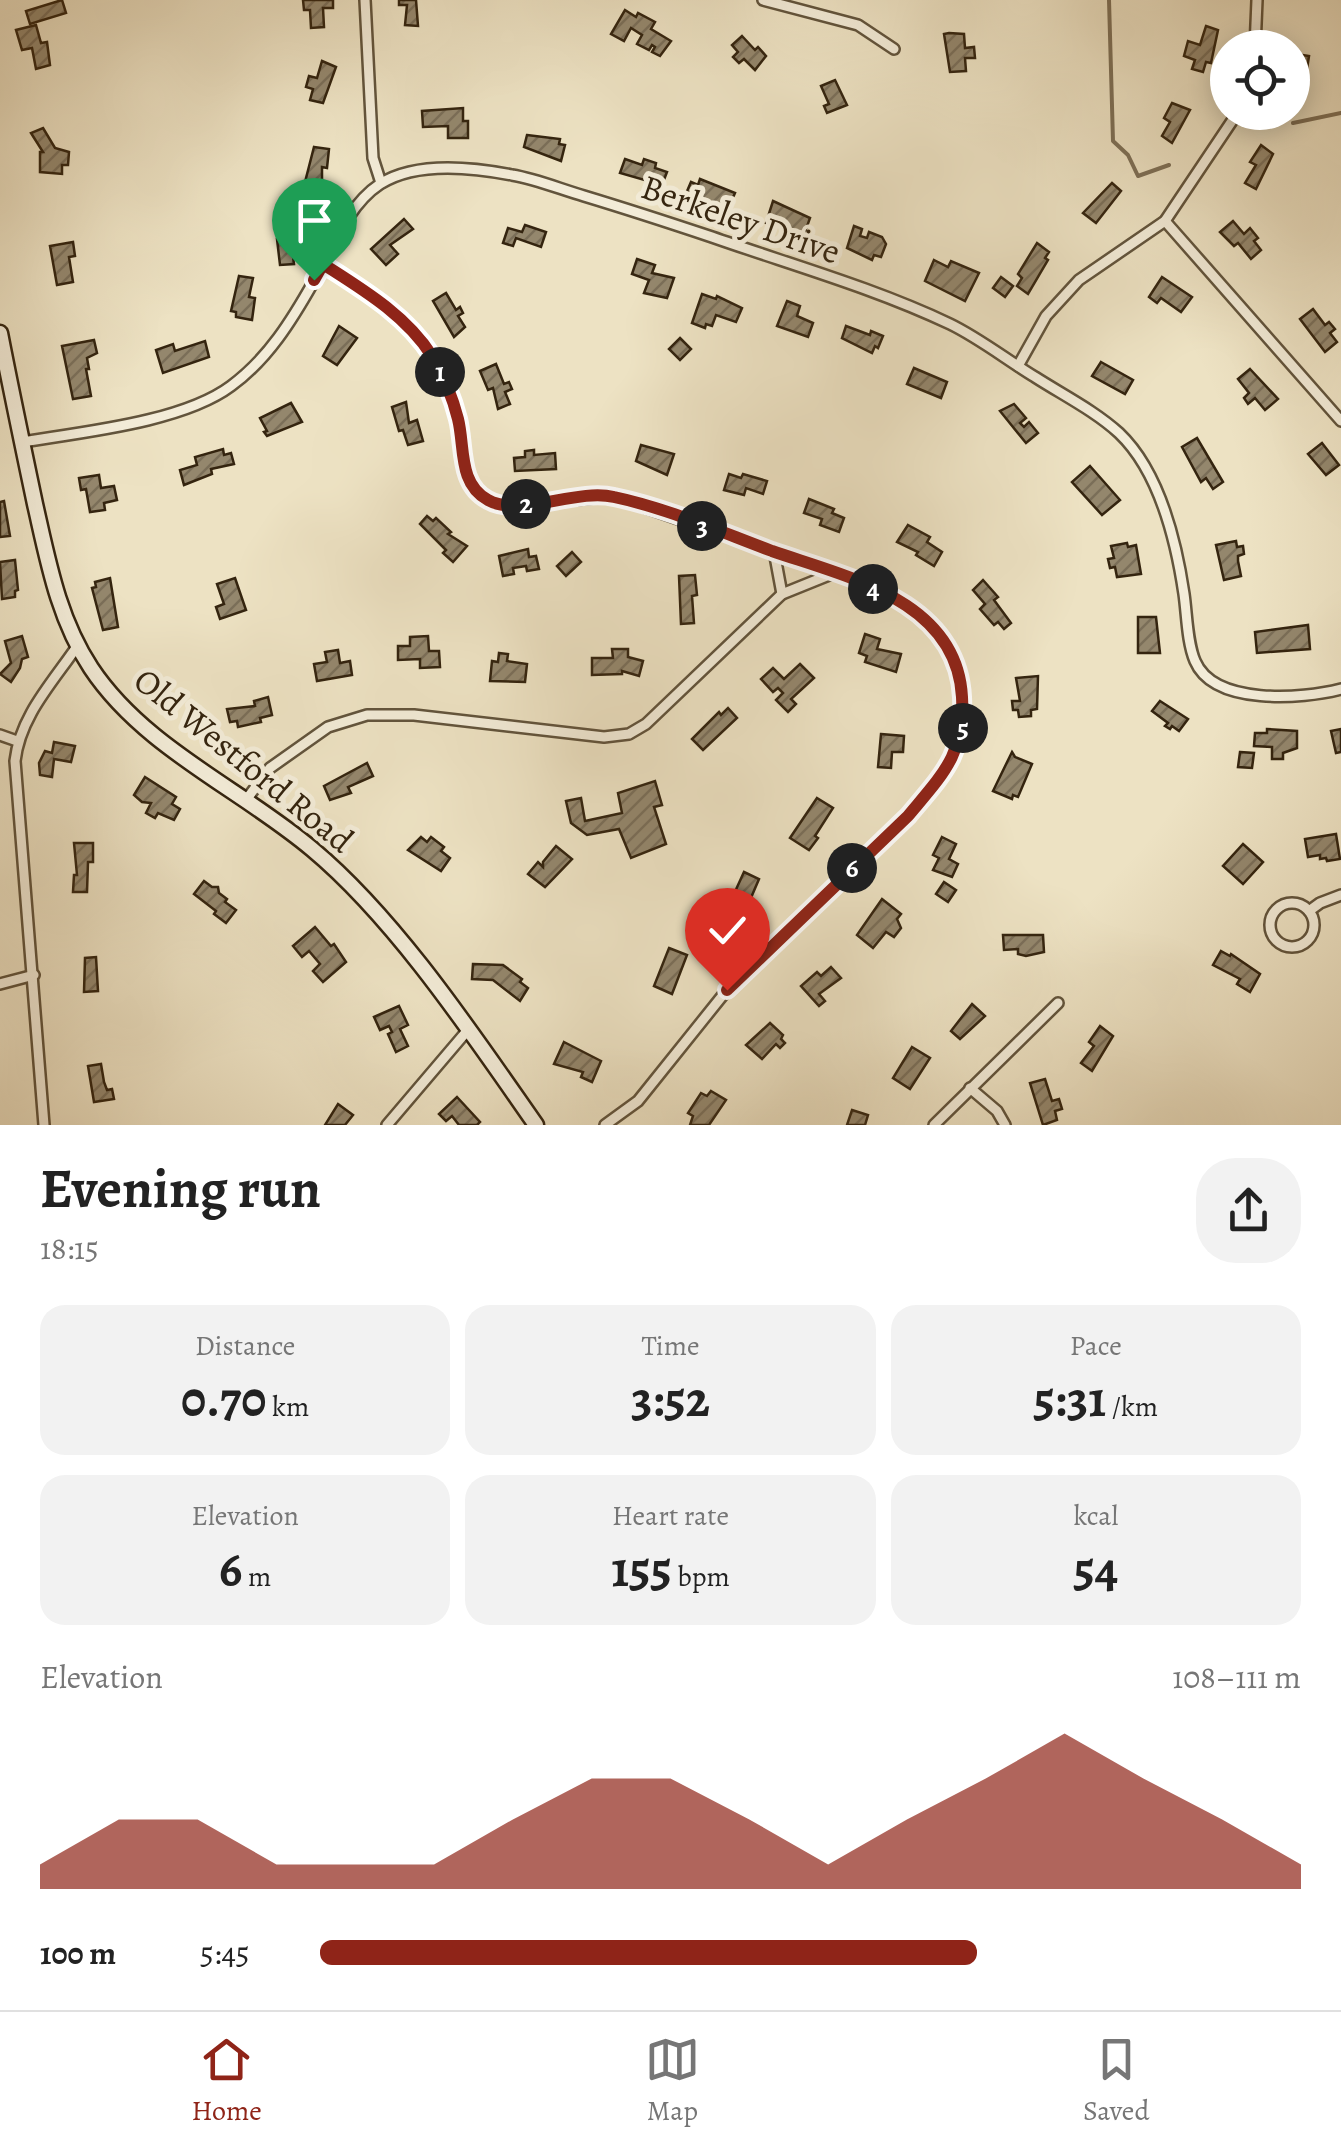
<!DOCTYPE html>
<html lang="en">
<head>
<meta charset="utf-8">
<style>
  body { margin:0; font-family:Alegreya,serif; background:#f2f2f2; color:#222; height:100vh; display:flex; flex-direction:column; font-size:38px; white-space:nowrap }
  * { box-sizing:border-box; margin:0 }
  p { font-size:32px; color:#767676 }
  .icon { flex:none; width:55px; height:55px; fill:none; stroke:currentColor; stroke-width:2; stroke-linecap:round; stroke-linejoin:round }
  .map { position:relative; height:1125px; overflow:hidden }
  .sheet { display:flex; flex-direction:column; background:#fff; flex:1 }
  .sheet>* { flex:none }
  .tools { position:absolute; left:1210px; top:30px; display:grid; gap:20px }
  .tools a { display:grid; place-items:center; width:100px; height:100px; border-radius:50%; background:#fff; box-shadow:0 5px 25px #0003; font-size:50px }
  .pin { position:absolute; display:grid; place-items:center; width:85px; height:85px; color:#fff; margin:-102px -42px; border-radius:50% 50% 50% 0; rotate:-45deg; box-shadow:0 0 10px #0007 }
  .pin .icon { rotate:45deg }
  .km { position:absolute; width:50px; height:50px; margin:-25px; border-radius:50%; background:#222; color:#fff; font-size:28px; line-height:50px; text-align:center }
  .round { display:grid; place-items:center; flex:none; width:105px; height:105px; border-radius:40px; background:#f2f2f2 }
  .head { display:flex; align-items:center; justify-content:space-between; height:170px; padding:0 40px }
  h1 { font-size:55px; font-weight:700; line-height:75px }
  .figures { display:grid; grid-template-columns:repeat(3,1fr); gap:15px; height:170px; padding:10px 40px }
  .figures div { display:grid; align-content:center; border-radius:25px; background:#f2f2f2; text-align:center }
  .figures b { font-size:50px; font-weight:700 }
  .figures small { font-size:28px; font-weight:400 }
  .figures p { font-size:28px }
  .chart { height:280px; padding:20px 40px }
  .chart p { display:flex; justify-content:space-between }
  .chart svg { width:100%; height:180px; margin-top:10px; fill:#8f2418; opacity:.7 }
  ul { padding:0 40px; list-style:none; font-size:32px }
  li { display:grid; grid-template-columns:160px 120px 1fr; align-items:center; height:75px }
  li i { height:25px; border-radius:12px; background:#8f2418 }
  .tab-bar { display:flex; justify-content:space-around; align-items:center; height:140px; border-top:2px solid #e0e0e0; background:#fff; font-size:28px; color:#767676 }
  .tab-bar a { display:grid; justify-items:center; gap:5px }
  .tab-bar .selected { color:#8f2418 }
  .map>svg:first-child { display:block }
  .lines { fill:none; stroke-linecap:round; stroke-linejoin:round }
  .stream { stroke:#7d6f56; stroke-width:4 }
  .building { fill:url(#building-hatch); stroke:#34240f; stroke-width:2.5 }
  .minor-casing { stroke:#62543c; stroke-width:14 }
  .secondary-casing { stroke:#34240f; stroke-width:19 }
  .minor { stroke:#f3ecd8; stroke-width:9 }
  .secondary { stroke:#f3ecd8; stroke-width:14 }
  .route-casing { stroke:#fff; stroke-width:20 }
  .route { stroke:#8f2418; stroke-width:12 }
  .labels { text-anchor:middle; stroke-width:10; stroke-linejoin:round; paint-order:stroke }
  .street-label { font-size:35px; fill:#34240f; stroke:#f3ecd8 }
</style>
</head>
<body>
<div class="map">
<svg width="1341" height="1125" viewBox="0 0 1341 1125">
  <defs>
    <pattern id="building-hatch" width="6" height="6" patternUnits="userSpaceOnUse" patternTransform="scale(2.5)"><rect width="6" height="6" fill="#94876d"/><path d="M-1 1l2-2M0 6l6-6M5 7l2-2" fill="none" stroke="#7a6e58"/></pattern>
  </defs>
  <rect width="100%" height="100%" fill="#ede2c3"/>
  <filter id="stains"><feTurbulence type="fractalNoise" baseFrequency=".002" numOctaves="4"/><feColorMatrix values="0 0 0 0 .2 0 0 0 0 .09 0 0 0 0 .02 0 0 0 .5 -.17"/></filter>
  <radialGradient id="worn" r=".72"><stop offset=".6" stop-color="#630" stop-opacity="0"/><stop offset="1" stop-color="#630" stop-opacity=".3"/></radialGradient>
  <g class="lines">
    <g class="stream">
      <polyline points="1109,0 1113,141 1128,155 1138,176 1169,165"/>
      <polyline points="1293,123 1341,113"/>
    </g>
  </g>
  <g class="building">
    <polygon points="62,0 66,13 30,24 26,11"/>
    <polygon points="303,0 333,0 333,8 323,8 324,27 311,28 310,10 304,10"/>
    <polygon points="399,0 416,0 418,26 405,25 407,5 399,5"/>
    <polygon points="625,10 636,17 638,13 655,22 651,29 671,41 660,56 652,52 655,47 652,45 649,50 637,44 642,35 631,28 624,41 611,34"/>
    <polygon points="36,25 41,43 47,42 50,65 36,69 32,48 22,50 16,30"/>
    <polygon points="1206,26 1218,30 1211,63 1206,62 1203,72 1192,69 1195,60 1184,56 1188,41 1200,45"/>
    <polygon points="949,33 964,34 965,48 974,47 975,58 965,58 966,71 950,72 944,34"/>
    <polygon points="742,36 755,50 758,47 766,56 755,70 744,59 739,63 733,57 738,52 732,45"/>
    <polygon points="1296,54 1309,56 1307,69 1301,68 1300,73 1303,73 1300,93 1292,91"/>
    <polygon points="322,61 336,67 323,103 310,100 313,89 306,87 309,76 317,78"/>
    <polygon points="835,80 847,105 827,113 824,106 829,104 821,86"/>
    <polygon points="1172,103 1190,110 1172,143 1162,136 1170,122 1164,118"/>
    <polygon points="463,108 463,121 468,121 468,138 448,138 448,126 423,127 422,111"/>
    <polygon points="43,128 55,148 69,152 68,165 62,165 62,174 40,172 40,152 43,152 31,133"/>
    <polygon points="527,135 560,139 559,144 565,145 561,161 524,147"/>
    <polygon points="1261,145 1273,154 1256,189 1245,183 1256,165 1250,162"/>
    <polygon points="314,147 329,149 327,168 322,167 322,189 304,186"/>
    <polygon points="625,159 642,165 644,159 656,163 655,168 667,172 662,185 620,173"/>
    <polygon points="700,179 735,193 725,216 685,196 691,182 698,185"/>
    <polygon points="1112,183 1121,191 1096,223 1083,213"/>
    <polygon points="773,201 810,218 804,235 766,223"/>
    <polygon points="404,219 413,229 390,245 398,254 386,265 371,249"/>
    <polygon points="300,221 302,241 291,242 294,264 280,265 277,239 284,239 283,229 278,230 277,223"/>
    <polygon points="1233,221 1244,234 1250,228 1258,238 1254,241 1261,250 1251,259 1238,243 1234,246 1220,232"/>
    <polygon points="525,225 546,232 541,247 516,238 513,246 503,243 508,228 522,232"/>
    <polygon points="854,226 862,229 860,236 867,238 869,232 882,237 886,244 881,257 874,255 872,260 847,248"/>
    <polygon points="73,242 75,256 69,257 73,282 57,285 50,246"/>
    <polygon points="1037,243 1049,252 1045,258 1048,260 1028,294 1017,286 1022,278 1018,274"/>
    <polygon points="637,259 655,265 652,273 674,278 667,298 644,293 649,280 632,274"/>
    <polygon points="934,260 948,267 951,261 979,273 965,301 925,281"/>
    <polygon points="239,276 253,278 249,297 255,298 252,320 236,317 236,312 231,311"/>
    <polygon points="1001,277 1013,286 1005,297 993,288"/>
    <polygon points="1162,277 1192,297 1181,312 1161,298 1157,303 1149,297"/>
    <polygon points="446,293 456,310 460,307 463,313 458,316 465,327 454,337 433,301"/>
    <polygon points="702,294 716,299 717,296 742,308 736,322 716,315 712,326 706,324 705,328 692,323"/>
    <polygon points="787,301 800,306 797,316 813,323 808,337 777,326"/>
    <polygon points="1313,309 1325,325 1329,322 1335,329 1330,333 1337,342 1325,352 1300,319"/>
    <polygon points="339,326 357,338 337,365 323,356"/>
    <polygon points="846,326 870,335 871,331 883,336 878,348 875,346 872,353 842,338"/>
    <polygon points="680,338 691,349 680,360 669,349"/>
    <polygon points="94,340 97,353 87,358 89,369 86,369 91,396 73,399 62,346"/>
    <polygon points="205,341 209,357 163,373 156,350 173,344 175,351"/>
    <polygon points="1101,362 1133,380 1125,394 1092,376"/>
    <polygon points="496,364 504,384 509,382 512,389 505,392 510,404 498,409 493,388 488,390 480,371"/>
    <polygon points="914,368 947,382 941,398 907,384"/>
    <polygon points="1250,369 1278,399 1265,410 1255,398 1248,404 1244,398 1249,393 1238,379"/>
    <polygon points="406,402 409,423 417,420 423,441 408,445 403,430 399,431 392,407"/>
    <polygon points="291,403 302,422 267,436 264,432 267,431 260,418"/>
    <polygon points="1014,404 1026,418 1020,423 1024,427 1029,422 1038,433 1026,443 1000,411"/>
    <polygon points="1197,438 1223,482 1213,489 1206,478 1201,482 1182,447"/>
    <polygon points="1322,443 1339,465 1326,475 1308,454"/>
    <polygon points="641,445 674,454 667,475 636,461"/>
    <polygon points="223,449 224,455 231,453 234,464 211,469 212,474 184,485 180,470 197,465 195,457"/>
    <polygon points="534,450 534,455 555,453 556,469 515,471 514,458 525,457 525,451"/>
    <polygon points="1090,466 1120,500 1102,515 1072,482"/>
    <polygon points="729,474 741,478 743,474 767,481 763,494 746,488 744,495 724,490"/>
    <polygon points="99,475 101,488 114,486 117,500 104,503 105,510 90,512 86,489 81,490 79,478"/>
    <polygon points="809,499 834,509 832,513 844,518 839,532 820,525 822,519 804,513"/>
    <polygon points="4,501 10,536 0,537 0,502"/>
    <polygon points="427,516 433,521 436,518 451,532 448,534 467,546 453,562 443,553 446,550 420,524"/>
    <polygon points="908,525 930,537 927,542 942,552 934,566 916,555 918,552 897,542"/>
    <polygon points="1236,541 1237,547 1243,546 1244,554 1238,556 1238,561 1241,576 1224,580 1216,545"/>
    <polygon points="1127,543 1128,547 1136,545 1141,574 1117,577 1115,567 1110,568 1108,559 1114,558 1111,546"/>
    <polygon points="528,549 529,557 536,556 539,569 527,571 526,566 513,568 514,574 503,576 499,556"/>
    <polygon points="572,552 581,562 566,576 557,566"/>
    <polygon points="15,560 18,590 15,591 15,597 2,599 0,562"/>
    <polygon points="695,575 697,595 692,596 694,623 681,624 679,576"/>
    <polygon points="110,578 118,627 103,630 92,588 96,587 95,582"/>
    <polygon points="235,578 246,610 220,619 216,607 224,604 217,584"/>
    <polygon points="983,580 998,597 994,600 1011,623 1004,629 998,622 994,625 980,609 985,604 973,590"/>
    <polygon points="1138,617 1156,617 1160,653 1138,653"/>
    <polygon points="1308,625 1310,649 1257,653 1255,632"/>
    <polygon points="865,634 880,639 877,649 901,654 896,672 865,662 867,656 859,653"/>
    <polygon points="22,636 28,657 22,659 20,668 11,682 0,674 11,663 5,641"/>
    <polygon points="428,636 429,651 439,651 440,667 420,668 420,659 398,660 398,646 410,646 410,637"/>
    <polygon points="612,649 628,649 628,657 643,661 639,676 622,671 622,674 592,675 592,658 613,658"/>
    <polygon points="338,650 340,663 350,661 352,675 317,681 314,664 327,662 325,652"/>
    <polygon points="499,653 508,654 507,661 527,664 525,682 490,681 492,661 498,662"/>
    <polygon points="800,664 814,678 791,699 796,704 788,712 776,700 783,693 778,688 773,692 761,679 773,668 784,679"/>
    <polygon points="1038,676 1037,709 1031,710 1031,716 1019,717 1018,710 1013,710 1012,701 1020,701 1016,678"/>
    <polygon points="268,697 272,715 260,718 261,722 238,727 237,721 230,722 227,709 255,706 254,701"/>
    <polygon points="1160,701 1188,719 1179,731 1172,726 1170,729 1165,726 1168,723 1152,711"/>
    <polygon points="728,708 737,718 703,750 692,739 719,712 721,715"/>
    <polygon points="1267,729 1297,731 1297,748 1283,753 1283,759 1272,759 1272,747 1254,746 1255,733 1267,733"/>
    <polygon points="1341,729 1341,752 1336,753 1331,731"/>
    <polygon points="881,734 904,736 903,752 892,752 891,768 878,767"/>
    <polygon points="54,742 75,746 71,762 54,759 52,777 40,775 39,763 45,751 52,753"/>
    <polygon points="1012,752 1015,757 1032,764 1018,797 1013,795 1012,799 993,791"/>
    <polygon points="1240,752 1254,753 1252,768 1238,767"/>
    <polygon points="367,763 373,776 348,787 351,793 330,800 324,786"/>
    <polygon points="145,777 176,797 172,804 180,809 174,820 158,813 155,818 146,813 151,803 142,802 134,795"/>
    <polygon points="655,781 662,805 654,807 666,844 631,858 619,829 587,835 571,823 566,801 581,798 585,821 622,813 618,793"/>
    <polygon points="817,798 833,808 815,836 818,838 809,850 790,838"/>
    <polygon points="1336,834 1340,859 1327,861 1326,858 1320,859 1320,855 1308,857 1305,839"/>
    <polygon points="421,837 427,842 431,837 444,847 441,851 450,858 441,871 408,850"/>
    <polygon points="942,837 956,844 949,859 958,864 952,877 933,870 939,858 933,855"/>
    <polygon points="74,843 93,843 93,862 88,862 87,892 73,892 74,875 77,875"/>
    <polygon points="1243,844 1263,862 1243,884 1223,866"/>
    <polygon points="556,846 572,859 545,887 528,874 538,862 543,867 543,862"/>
    <polygon points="744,872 759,879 744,914 728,907"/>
    <polygon points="204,881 212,887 218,887 219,893 227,899 225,902 236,910 226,923 214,914 216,911 194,894"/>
    <polygon points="944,882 956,890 948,902 936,894"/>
    <polygon points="882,899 901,914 897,919 901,928 894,937 886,932 873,948 857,935"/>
    <polygon points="315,927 331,946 334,944 346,962 323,982 313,971 320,964 309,951 302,957 293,946"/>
    <polygon points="1003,935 1043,935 1044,952 1026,956 1018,954 1018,949 1004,950"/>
    <polygon points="669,948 687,955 672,994 654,986"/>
    <polygon points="1221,951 1230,956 1231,954 1260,974 1250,992 1237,984 1240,979 1213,965"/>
    <polygon points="96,957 98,991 84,992 85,958"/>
    <polygon points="473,964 503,965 522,979 520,982 528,988 520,1001 493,980 472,979"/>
    <polygon points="831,967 841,978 819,994 825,1001 819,1006 801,986 817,972 821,976"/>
    <polygon points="972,1004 985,1016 960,1039 951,1031"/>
    <polygon points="399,1006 408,1025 400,1029 408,1046 396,1052 388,1034 392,1032 389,1026 380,1030 374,1017"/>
    <polygon points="770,1023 783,1035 781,1039 785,1043 780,1048 776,1044 762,1059 746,1045"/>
    <polygon points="1100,1026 1113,1036 1092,1071 1081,1063 1094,1046 1089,1042"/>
    <polygon points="564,1042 601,1061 592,1082 581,1077 583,1072 554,1064"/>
    <polygon points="912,1047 930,1058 910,1089 893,1078"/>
    <polygon points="101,1064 104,1082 107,1090 112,1089 114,1099 94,1102 88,1066"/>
    <polygon points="1045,1079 1052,1101 1059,1099 1062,1109 1055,1111 1057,1120 1043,1125 1030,1083"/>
    <polygon points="711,1091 726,1100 709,1125 690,1125 693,1116 688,1113 701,1093 707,1096"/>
    <polygon points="457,1097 480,1122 477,1125 459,1125 452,1116 446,1121 439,1114"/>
    <polygon points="338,1104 353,1115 345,1125 325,1125"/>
    <polygon points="852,1110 868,1115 865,1125 847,1125"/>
  </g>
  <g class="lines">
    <g class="minor-casing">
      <g id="minor">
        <polyline points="365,0 373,158 381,183"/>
        <polyline points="763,0 858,25 894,49"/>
        <polyline points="1255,48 1257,0"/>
        <polyline points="1165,221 1341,421"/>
        <path d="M323 263C385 304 437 341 458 417 464 440 464 464 470 486L486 499 505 507 612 496 834 573 904 603 927 619 954 655 961 679 963 731 953 758 908 816 727 990 638 1101 605 1125"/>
        <polyline points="1018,366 1046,316 1079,280 1165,221 1238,112"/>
        <path d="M22 442C83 432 183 422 231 386 268 359 292 320 314 281 332 248 348 205 380 184 416 161 471 167 512 175 536 179 560 189 584 196 627 209 670 223 712 237 792 265 874 288 950 324 979 338 1007 360 1035 377 1063 395 1095 411 1119 433 1160 472 1176 540 1184 594 1187 615 1187 642 1195 661 1214 706 1302 699 1341 689"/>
        <polyline points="774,551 782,594"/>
        <polyline points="0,735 17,741"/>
        <polyline points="246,800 270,768 328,727 367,715 414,715 604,737 629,734 646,724 782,594 834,573"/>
        <circle cx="1292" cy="925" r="22"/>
        <polyline points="1309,911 1320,903 1341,895"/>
        <polyline points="0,984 34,975"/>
        <polyline points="970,1088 997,1111 1005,1125"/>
        <path d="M44 1125 15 761C20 716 53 682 78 645"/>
        <polyline points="387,1125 467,1031"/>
        <polyline points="934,1125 1058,1003"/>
      </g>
    </g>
    <g class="secondary-casing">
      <path id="secondary" d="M0 333C11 390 23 447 35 504 48 561 58 618 91 668 144 748 241 789 312 849 396 919 473 1035 536 1125"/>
    </g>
    <use href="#minor" class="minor"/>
    <use href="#secondary" class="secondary"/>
  </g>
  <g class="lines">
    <g class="route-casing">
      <path id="route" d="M314 280 323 264C362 289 406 315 432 356 443 373 453 399 458 419 465 447 458 484 488 500 520 518 576 488 614 497 667 508 721 532 772 551 847 577 957 600 962 697 965 754 943 774 908 816L727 990"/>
    </g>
    <use href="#route" class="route"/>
  </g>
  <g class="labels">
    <g class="street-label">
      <text transform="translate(741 219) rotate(19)" y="12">Berkeley Drive</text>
      <text transform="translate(244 760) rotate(39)" y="12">Old Westford Road</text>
    </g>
  </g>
  <rect width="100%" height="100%" filter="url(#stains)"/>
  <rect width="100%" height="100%" fill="url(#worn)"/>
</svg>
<div class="tools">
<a><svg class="icon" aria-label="locate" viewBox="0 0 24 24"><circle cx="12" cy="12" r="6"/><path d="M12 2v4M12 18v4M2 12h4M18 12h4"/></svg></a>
</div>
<div class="pin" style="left:314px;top:280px;background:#1e9e55"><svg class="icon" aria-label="arrive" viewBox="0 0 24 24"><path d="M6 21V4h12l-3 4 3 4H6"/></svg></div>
<div class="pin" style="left:727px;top:990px;background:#d93025"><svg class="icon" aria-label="check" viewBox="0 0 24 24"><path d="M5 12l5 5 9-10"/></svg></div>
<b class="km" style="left:440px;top:372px">1</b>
<b class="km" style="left:526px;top:504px">2</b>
<b class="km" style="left:702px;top:526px">3</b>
<b class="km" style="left:873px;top:589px">4</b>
<b class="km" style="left:963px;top:728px">5</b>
<b class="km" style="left:852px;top:868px">6</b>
</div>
<section class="sheet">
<div class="head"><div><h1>Evening run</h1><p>18:15</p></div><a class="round"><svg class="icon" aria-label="share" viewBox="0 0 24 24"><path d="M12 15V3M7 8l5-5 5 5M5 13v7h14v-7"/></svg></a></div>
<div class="figures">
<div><p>Distance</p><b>0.70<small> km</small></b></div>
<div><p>Time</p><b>3:52</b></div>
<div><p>Pace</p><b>5:31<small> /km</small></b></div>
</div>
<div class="figures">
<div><p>Elevation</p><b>6<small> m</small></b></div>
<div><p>Heart rate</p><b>155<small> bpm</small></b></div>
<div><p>kcal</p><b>54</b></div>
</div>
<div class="chart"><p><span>Elevation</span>108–111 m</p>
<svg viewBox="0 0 160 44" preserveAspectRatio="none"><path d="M0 44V38L10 27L20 27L30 38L40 38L50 38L60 27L70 17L80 17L90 27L100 38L110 27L120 17L130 6L140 17L150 27L160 38V44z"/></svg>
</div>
<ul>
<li><b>100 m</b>5:45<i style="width:67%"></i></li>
</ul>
</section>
<nav class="tab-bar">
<a class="selected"><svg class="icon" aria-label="home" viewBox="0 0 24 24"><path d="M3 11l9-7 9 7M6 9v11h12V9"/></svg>Home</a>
<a><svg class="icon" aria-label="map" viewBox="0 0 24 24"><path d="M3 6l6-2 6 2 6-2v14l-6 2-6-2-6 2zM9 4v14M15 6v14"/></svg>Map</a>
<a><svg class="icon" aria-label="saved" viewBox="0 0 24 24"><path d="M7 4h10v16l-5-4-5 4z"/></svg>Saved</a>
</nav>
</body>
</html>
